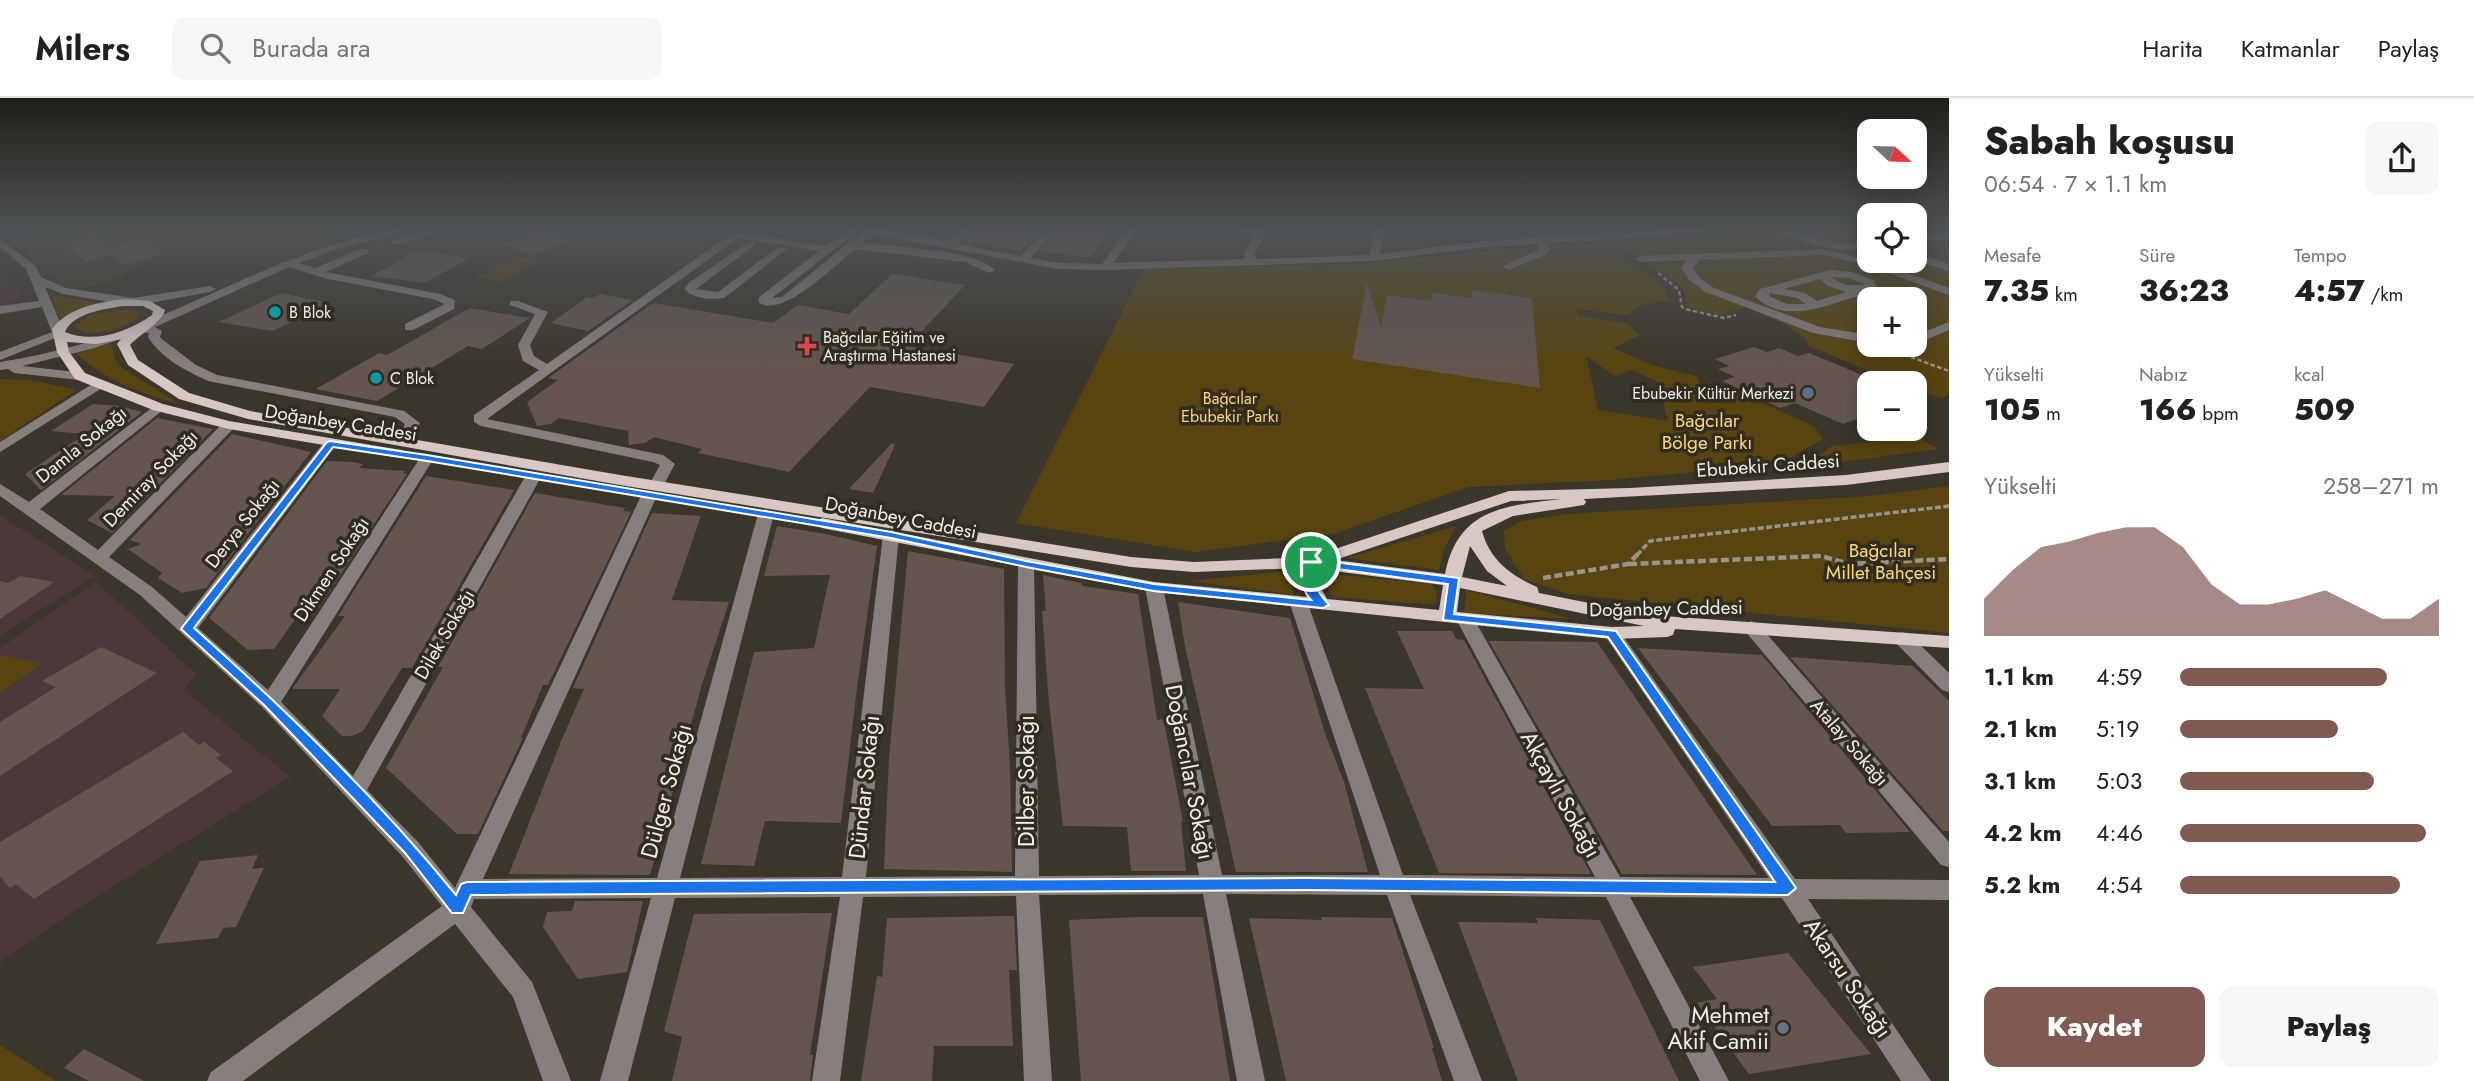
<!DOCTYPE html>
<html lang="tr">
<head>
<meta charset="utf-8">
<style>
  body { margin:0; font-family:Jost,sans-serif; background:#f6f6f6; color:#202124; height:100vh; display:flex; flex-direction:column; font-size:26px; white-space:nowrap }
  * { box-sizing:border-box; margin:0 }
  p { font-size:23px; color:#757577 }
  .icon { flex:none; width:38px; height:38px; fill:none; stroke:currentColor; stroke-width:2; stroke-linecap:round; stroke-linejoin:round }
  .map { position:relative; flex:1; overflow:hidden }
  .drawer { display:flex; flex-direction:column; background:#fff; width:525px }
  .drawer>* { flex:none }
  .needle { width:46px; rotate:112deg }
  .fabs { position:absolute; left:1857px; top:21px; display:grid; gap:14px }
  .fabs a { display:grid; place-items:center; width:70px; height:70px; border-radius:14px; background:#fff; box-shadow:0 4px 18px #0003; font-size:35px }
  .pin { position:absolute; display:grid; place-items:center; width:60px; height:60px; color:#fff; margin:-30px; border:4px solid #fff; border-radius:50%; box-shadow:0 2px 7px #0007 }
  .round { display:grid; place-items:center; flex:none; width:74px; height:74px; border-radius:14px; background:#f6f6f6 }
  .head { display:flex; align-items:center; justify-content:space-between; height:119px; padding:0 35px }
  h1 { font-size:38px; font-weight:800; line-height:52px }
  .stats { display:grid; grid-template-columns:repeat(3,1fr); gap:10px; height:119px; padding:7px 35px }
  .stats div { display:grid; align-content:center }
  .stats b { font-size:30px; font-weight:800 }
  .stats small { font-size:19px; font-weight:400 }
  .stats p { font-size:19px }
  .chart { height:196px; padding:14px 35px }
  .chart p { display:flex; justify-content:space-between }
  .chart svg { width:100%; height:126px; margin-top:7px; fill:#7f5952; opacity:.7 }
  .action { display:flex; gap:14px; margin-top:auto; padding:14px 35px }
  .action a { flex:1; height:80px; border-radius:14px; background:#7f5952; color:#fff; font-size:28px; font-weight:800; line-height:80px; text-align:center }
  .action a+a { background:#f6f6f6; color:#202124 }
  ul { padding:0 35px; list-style:none; font-size:23px }
  li { display:grid; grid-template-columns:112px 84px 1fr; align-items:center; height:52px }
  li i { height:18px; border-radius:9px; background:#7f5952 }
  header { display:flex; align-items:center; gap:42px; box-sizing:border-box; height:98px; padding:0 35px; background:#fff; border-bottom:2px solid #e0e0e0 }
  header strong { font-size:33px }
  nav { display:flex; gap:38px; margin-inline-start:auto; font-size:24px }
  .search { width:490px; height:63px; background:#f6f6f6; display:flex; align-items:center; gap:18px; box-sizing:border-box; padding:0 24px; border-radius:14px; color:#757577; font-size:26px }
  main { display:flex; flex:1; min-height:0 }
  .map>svg:first-child { display:block }
  .built { fill:#463f2d }
  .education { fill:#4c383a }
  .green { fill:#574410; fill-rule:evenodd }
  .building { fill:#64564f }
  .lines { fill:none; stroke-linecap:round; stroke-linejoin:round }
  .path-far2 { stroke:#99958b; stroke-width:2.5; stroke-dasharray:4.5 2.5; stroke-linecap:butt }
  .path-far1 { stroke:#99958b; stroke-width:3.5; stroke-dasharray:6 2.5; stroke-linecap:butt }
  .path { stroke:#99958b; stroke-width:4.5; stroke-dasharray:8 3.5; stroke-linecap:butt }
  .minor { fill:#877f7e; fill-rule:evenodd }
  .major { fill:#d8c8c5; fill-rule:evenodd }
  .route { fill:#1a73e8; stroke:#fff; stroke-width:2; fill-rule:evenodd }
  .culture-dot { fill:#0f9aa8; stroke:#312c20; stroke-width:2.5 }
  .health-dot { fill:#e0444e; stroke:#312c20; stroke-width:2.5 }
  .service-dot { fill:#5c6f8a; stroke:#312c20; stroke-width:2.5 }
  .worship-dot { fill:#6b7280; stroke:#312c20; stroke-width:2.5 }
  .labels { text-anchor:middle; stroke-width:7; stroke-linejoin:round; paint-order:stroke }
  .far-poi-label { font-size:16px; fill:#f1eee6; stroke:#312c20; text-anchor:start }
  .far-park-label { font-size:16px; fill:#ffd775; stroke:#312c20 }
  .park-label { font-size:19px; fill:#ffd775; stroke:#312c20 }
  .street-label { font-size:19px; fill:#f1eee6; stroke:#312c20 }
  .near-street-label { font-size:23px; fill:#f1eee6; stroke:#312c20 }
  .near-poi-label { font-size:23px; fill:#f1eee6; stroke:#312c20; text-anchor:end }
</style>
</head>
<body>
<header>
<strong>Milers</strong>
<div class="search"><svg class="icon" aria-label="search" viewBox="0 0 24 24"><circle cx="10" cy="10" r="6"/><path d="M15 15l6 6"/></svg>Burada ara</div>
<nav><a>Harita</a><a>Katmanlar</a><a>Paylaş</a></nav>
</header>
<main>
<div class="map">
<svg width="1949" height="983" viewBox="0 0 1949 983">
  <rect width="100%" height="100%" fill="#3b362a"/>
  <polygon class="built" points="8,137 102,138 183,145 101,188 63,191"/>
  <g class="education">
    <polygon points="0,172 22,194 12,206 0,208"/>
    <polygon points="0,417 94,478 0,538"/>
    <polygon points="96,484 196,576 184,592 290,679 72,814 0,864 0,550"/>
  </g>
  <g class="green">
    <polygon points="0,132 378,132 265,149 102,138 8,137"/>
    <path d="M1869 132V163H1914L1915 132H1949V296L1943 300 1915 292 1914 285H1898L1809 248 1804 240 1784 226 1748 209 1719 217 1687 209 1684 194 1679 187 1613 143ZM1869 201H1914V247H1869Z"/>
    <path d="M1600 143 1663 187 1670 203 1640 207 1628 217 1577 211 1578 218 1626 225 1640 237 1613 250 1652 267 1696 278 1703 293 1748 299 1814 328 1823 341 1779 366 1610 382 1468 389 1336 435 1196 454 1016 425 1144 171 1360 165ZM1586 258 1615 278 1632 272 1658 284 1668 323 1598 312Z"/>
    <polygon points="517,158 541,163 502,184 477,180"/>
    <polygon points="52,197 99,205 60,221"/>
    <path d="M129 211 135 212 139 217C127 231 88 243 75 228L90 217Z"/>
    <path d="M110 245 118 267 181 307C140 294 109 285 77 256Z"/>
    <polygon points="0,281 31,282 76,292 0,343"/>
    <polygon points="1909,340 1921,341 1938,351 1803,369 1832,348"/>
    <polygon points="1949,388 1949,535 1567,496 1524,481 1505,451 1504,433 1521,423 1566,416 1870,398"/>
    <polygon points="1456,428 1444,451 1439,472 1347,460"/>
    <polygon points="1288,473 1294,497 1190,483"/>
    <path d="M1333 476 1430 486C1438 492 1438 496 1435 506H1425L1333 499 1325 487Z"/>
    <polygon points="1466,492 1573,521 1464,515"/>
    <polygon points="3,557 42,566 0,595 0,559"/>
    <polygon points="0,946 0,947 56,983 0,983"/>
  </g>
  <g class="building">
    <polygon points="975,132 1042,132 1020,153 964,143"/>
    <polygon points="1058,132 1112,132 1090,160 1041,153"/>
    <polygon points="543,133 570,143 530,158 502,146"/>
    <polygon points="93,139 113,157 86,164 65,146"/>
    <polygon points="144,141 163,156 124,167 106,151"/>
    <polygon points="419,152 469,160 425,185 371,178"/>
    <polygon points="892,176 965,187 908,248 1014,266 984,309 870,289 789,374 698,355 702,351 654,339 645,345 629,347 628,333 559,320 551,326 537,328 527,304 558,282 548,280 653,205 773,225 798,207 849,216"/>
    <polygon points="1367,185 1381,229 1387,197 1431,203 1432,195 1472,200 1472,192 1532,200 1540,290 1352,261"/>
    <polygon points="281,195 330,205 273,233 219,224"/>
    <polygon points="600,196 633,202 588,233 551,225 587,199 593,200"/>
    <polygon points="470,210 530,220 482,251 468,248 377,303 316,291 379,255 387,257"/>
    <polygon points="1754,249 1767,254 1779,250 1798,258 1809,255 1867,279 1862,280 1869,283 1869,317 1843,326 1795,305 1780,310 1722,283 1735,279 1718,271 1729,268 1715,261"/>
    <polygon points="93,306 120,308 142,314 41,392 25,376 85,336 51,333"/>
    <polygon points="157,320 213,331 112,435 87,422 115,398 61,397"/>
    <polygon points="232,336 311,354 206,490 182,495 158,480 162,475 128,451 141,446 130,442"/>
    <polygon points="892,345 895,347 873,395 849,391"/>
    <polygon points="327,363 353,364 363,366 359,370 405,373 403,375 407,376 314,517 298,517 274,551 248,552 209,520"/>
    <polygon points="426,378 514,392 412,570 402,570 363,633 352,638 342,638 322,618 340,591 292,591 345,518 338,518"/>
    <polygon points="535,395 625,410 623,413 631,414 548,587 543,587 521,640 523,640 478,736 457,736 386,670 443,569 438,569"/>
    <polygon points="652,415 701,418 672,502 729,504 702,586 650,777 509,776 562,641 584,591 573,590"/>
    <polygon points="777,428 826,436 877,448 857,590 841,725 765,723 754,768 701,766 754,554 814,550 830,477 764,478"/>
    <polygon points="908,453 1004,471 1005,590 1010,669 1012,774 884,771 889,660"/>
    <polygon points="1043,477 1081,485 1082,488 1138,496 1157,622 1163,621 1166,634 1183,724 1181,724 1186,773 1131,773 1127,729 1063,728 1049,605 1042,513 1046,513"/>
    <polygon points="20,478 54,484 0,521 0,483 8,485"/>
    <polygon points="1178,504 1290,520 1326,638 1344,684 1368,774 1236,774 1185,548"/>
    <polygon points="1397,533 1452,533 1456,541 1464,542 1591,776 1439,775 1365,590 1424,591"/>
    <polygon points="1489,543 1597,544 1757,777 1622,776"/>
    <polygon points="101,549 157,575 0,678 0,624 56,589 42,583"/>
    <polygon points="1638,550 1762,557 1910,734 1846,735 1840,727 1772,728"/>
    <polygon points="1790,559 1913,568 1949,603 1949,733 1943,733"/>
    <polygon points="183,634 199,647 204,644 221,657 216,660 233,673 34,801 16,786 10,790 0,779 0,744"/>
    <polygon points="258,757 252,771 264,770 236,829 223,830 218,840 156,846 200,763"/>
    <polygon points="575,803 643,803 627,874 578,881 543,829 547,814 572,813"/>
    <polygon points="832,815 810,957 813,957 810,983 672,983 682,939 664,933 694,816"/>
    <polygon points="1014,818 1017,872 1009,872 1013,948 934,948 932,983 861,983 877,878 882,879 887,820"/>
    <polygon points="1139,819 1203,819 1230,983 1081,983 1069,822"/>
    <polygon points="1321,819 1392,820 1434,950 1432,950 1442,983 1286,983 1249,820 1322,822"/>
    <polygon points="1536,820 1600,822 1679,983 1518,983 1458,824 1538,825"/>
    <polygon points="1788,855 1871,956 1749,976 1697,905 1717,901 1693,869"/>
    <polygon points="84,951 144,983 89,983 64,970"/>
  </g>
  <g class="lines">
    <g class="path-far2">
      <polyline points="1658,175 1679,192 1682,209 1685,211 1724,220 1736,217"/>
      <polyline points="1878,247 1949,273"/>
    </g>
    <polyline class="path-far1" points="1637,457 1650,443 1949,408"/>
    <g class="path">
      <polyline points="1629,466 1821,458 1849,466 1949,461"/>
      <polyline points="1543,480 1628,466 1639,455"/>
    </g>
    <g class="minor">
      <path d="M391 132H411L334 152 299 165 315 170 360 151H368V155L326 174 440 196 455 202 454 211 413 232H405V226L445 206 433 201 328 181 289 169 155 229 162 233 160 239 163 242 196 267 217 277 404 313 420 325 408 347 403 348 396 344 405 326 395 319 208 283C186 273 161 260 148 239L149 235 142 234 91 251 22 268 85 275V281L80 282 14 275 8 271 0 272V264C51 256 101 242 148 223 229 190 304 148 391 132Z"/>
      <polygon points="428,132 436,134 394,147 389,144"/>
      <path d="M848 132H859L772 200 782 199 864 132H884L946 143 962 132H973L957 146 1021 158 1045 132H1055L1031 160 1058 165 1102 166 1127 132H1137L1113 165 1245 161 1244 155 1256 137 1237 135 1232 132H1270L1254 155 1256 161 1369 157 1375 132H1385L1380 156 1485 143 1663 132H1713L1708 135 1548 145 1550 152 1547 156 1509 172 1503 169 1505 167 1539 152 1537 146 1485 149 1374 163 1105 172 1058 171 873 136 862 145C893 149 975 151 995 172L989 175 965 164 855 151C836 166 782 222 758 204L759 199 819 153 738 140 487 321 663 357 675 366 662 390 657 392 649 387 660 367 653 364 481 328 474 324V317L539 272 523 263 518 247 535 216 510 207V203H518L548 214 530 247 534 258 547 266 732 135 827 148Z"/>
      <path d="M1764 132C1800 130 1832 150 1869 145V151H1831Z"/>
      <polygon points="1949,135 1949,141 1914,144 1914,138"/>
      <polygon points="0,141 35,167 41,179 66,190 133,200 210,188 216,191 210,194 133,208 63,196 45,189 65,236 0,262 0,254 52,234 42,209 0,216 0,208 39,203 26,171 0,149"/>
      <path d="M750 143 754 144V148L696 191 718 194 778 149 787 151 724 200C711 202 693 201 684 191L690 184Z"/>
      <polygon points="1824,151 1889,168 1914,163 1916,155 1949,166 1949,173 1924,165 1899,172 1949,190 1949,197 1863,166 1824,157 1700,162 1693,170 1700,180 1714,190 1820,229 1869,237 1869,245 1813,235 1706,194 1689,182 1681,169 1687,162 1641,164 1636,161 1641,158"/>
      <path d="M1830 172 1852 174 1874 182 1877 189C1868 196 1854 199 1842 203 1814 212 1779 223 1755 198L1760 191ZM1830 179 1850 180 1865 187H1845ZM1820 181 1828 188 1846 194 1817 203 1805 195 1784 191ZM1769 195 1798 200 1805 206H1787L1770 199Z"/>
      <polygon points="1949,224 1949,232 1914,247 1914,238"/>
      <polygon points="97,283 104,287 102,290 0,354 0,344"/>
      <polygon points="158,305 165,309 163,312 40,411 98,452 224,324 234,324 234,330 109,459 152,489 186,519 325,343 335,343 337,346 198,530 268,592 422,357 427,356 434,360 281,604 353,678 525,379 533,374 541,379 367,692 418,744 455,790 641,398 649,393 657,398 483,781 657,780 758,416 766,411 774,416 680,780 842,779 883,437 891,432 899,437 866,779 1015,778 1018,466 1026,461 1034,466 1039,778 1199,777 1145,489 1154,484 1163,489 1222,777 1380,777 1290,506 1299,500 1308,506 1403,777 1595,779 1456,521 1465,515 1474,521 1620,779 1769,780 1603,535 1612,529 1618,531 1795,781 1949,782 1949,802 1808,801 1931,983 1901,983 1782,800 1630,799 1729,983 1700,983 1606,799 1410,797 1482,983 1454,983 1387,797 1226,796 1265,983 1237,983 1203,796 1039,797 1052,983 1024,983 1016,798 863,799 840,983 812,983 840,799 675,800 628,983 600,983 651,800 474,801 471,809 532,884 571,983 543,983 513,899 455,826 243,983 207,983 211,974 442,808 402,758 263,610 140,497 0,398 0,386 29,404"/>
      <polygon points="1751,523 1757,525 1949,744 1949,769 1941,767 1745,533 1742,529"/>
      <polygon points="1902,534 1909,536 1949,575 1949,594 1942,592 1895,544 1893,540 1895,536"/>
    </g>
    <path class="major" d="M123 201 150 203 165 212C163 223 139 237 130 247L138 262 189 295 250 313 620 377 1131 459 1194 464 1311 459 1509 393 1630 390 1846 377 1949 364V374L1846 387 1584 401 1586 404 1584 407 1513 418 1482 433C1490 462 1510 477 1537 489L1539 495 1649 517 1949 538V550L1675 531 1673 537 1667 539 1612 541 1154 494 822 430 814 425 822 420 1154 484 1307 499 1301 487V470L1194 474 1131 469 620 387 248 321 179 301 128 267 117 246 121 241 96 246 67 244 69 254 85 275 163 306 229 323 401 352 408 356 401 360 229 331 153 312 75 281 57 254 52 231C69 209 97 205 123 201ZM123 208H143L153 213 152 217C128 234 94 246 65 234 73 215 104 211 123 208ZM1561 401C1503 408 1458 411 1445 476L1335 462 1511 403ZM1470 448 1487 473 1507 488 1462 479ZM1318 471 1443 487 1439 512 1327 501 1319 487ZM1460 490 1644 528 1612 529 1457 514Z"/>
  </g>
  <linearGradient id="sky" x2="0" y2="1"><stop stop-color="#201e17"/><stop offset="0.49" stop-color="#4f5255"/><stop offset="1" stop-color="#4f5255" stop-opacity="0"/></linearGradient>
  <rect width="1949" height="269" fill="url(#sky)"/>
  <path class="route" d="M330 343 427 357 891 434 1026 463 1154 486 1311 502C1300 490 1302 478 1306 464L1311 461 1459 480 1454 516 1616 533 1796 790 1788 797 1304 792 471 797 463 815H452L405 755 307 652 265 608 181 531 327 344ZM333 349 427 363 891 440 1026 469 1154 493 1323 510 1329 507C1317 493 1311 487 1316 468L1448 486 1443 522 1608 539 1775 784 1304 780 467 784 461 786 456 797C377 700 287 613 194 530Z"/>
  <g class="culture-dot">
    <circle cx="275" cy="214" r="7"/>
    <circle cx="376" cy="280" r="7"/>
  </g>
  <path class="health-dot" d="M803.5 237.5h7v7h7v7h-7v7h-7v-7h-7v-7h7z"/>
  <circle class="service-dot" cx="1808" cy="295" r="7"/>
  <circle class="worship-dot" cx="1783" cy="930" r="7"/>
  <g class="labels">
    <g class="far-poi-label">
      <text x="289" y="220">B Blok</text>
      <text x="823" y="245">Bağcılar Eğitim ve<tspan x="823" dy="18">Araştırma Hastanesi</tspan></text>
      <text x="390" y="286">C Blok</text>
      <text x="1794" y="301" text-anchor="end">Ebubekir Kültür Merkezi</text>
    </g>
    <g class="far-park-label">
      <text x="1230" y="306">Bağcılar<tspan x="1230" dy="18">Ebubekir Parkı</tspan></text>
    </g>
    <g class="park-label">
      <text x="1707" y="329">Bağcılar<tspan x="1707" dy="22">Bölge Parkı</tspan></text>
      <text x="1881" y="459">Bağcılar<tspan x="1881" dy="22">Millet Bahçesi</tspan></text>
    </g>
    <g class="street-label">
      <text transform="translate(341 324) rotate(9)" y="7">Doğanbey Caddesi</text>
      <text transform="translate(81 346) rotate(-39)" y="7">Damla Sokağı</text>
      <text transform="translate(1768 367) rotate(-4)" y="7">Ebubekir Caddesi</text>
      <text transform="translate(150 380) rotate(-46)" y="7">Demiray Sokağı</text>
      <text transform="translate(901 419) rotate(11)" y="7">Doğanbey Caddesi</text>
      <text transform="translate(242 425) rotate(-52)" y="7">Derya Sokağı</text>
      <text transform="translate(331 471) rotate(-57)" y="7">Dikmen Sokağı</text>
      <text transform="translate(1666 510) rotate(-1)" y="7">Doğanbey Caddesi</text>
      <text transform="translate(444 536) rotate(-60)" y="7">Dilek Sokağı</text>
      <text transform="translate(1850 644) rotate(49)" y="7">Atalay Sokağı</text>
    </g>
    <g class="near-street-label">
      <text transform="translate(1190 674) rotate(79)" y="8">Doğancılar Sokağı</text>
      <text transform="translate(1026 683) rotate(-90)" y="8">Dilber Sokağı</text>
      <text transform="translate(864 689) rotate(-84)" y="8">Dündar Sokağı</text>
      <text transform="translate(666 693) rotate(-75)" y="8">Dülger Sokağı</text>
      <text transform="translate(1561 696) rotate(61)" y="8">Akçaylı Sokağı</text>
      <text transform="translate(1848 880) rotate(56)" y="8">Akarsu Sokağı</text>
    </g>
    <g class="near-poi-label">
      <text x="1769" y="925">Mehmet<tspan x="1769" dy="26">Akif Camii</tspan></text>
    </g>
  </g>
</svg>
<div class="fabs">
<a><svg class="needle" viewBox="-14 -14 28 28"><path d="M0-13l5 13h-10z" fill="#e53935"/><path d="M0 13l5-13h-10z" fill="#757577"/></svg></a>
<a><svg class="icon" aria-label="locate" viewBox="0 0 24 24"><circle cx="12" cy="12" r="6"/><path d="M12 2v4M12 18v4M2 12h4M18 12h4"/></svg></a>
<a>+</a>
<a>−</a>
</div>
<div class="pin" style="left:1311px;top:464px;background:#1e9e55"><svg class="icon" aria-label="arrive" viewBox="0 0 24 24"><path d="M6 21V4h12l-3 4 3 4H6"/></svg></div>
</div>
<section class="drawer">
<div class="head"><div><h1>Sabah koşusu</h1><p>06:54 · 7 × 1.1 km</p></div><a class="round"><svg class="icon" aria-label="share" viewBox="0 0 24 24"><path d="M12 15V3M7 8l5-5 5 5M5 13v7h14v-7"/></svg></a></div>
<div class="stats">
<div><p>Mesafe</p><b>7.35<small> km</small></b></div>
<div><p>Süre</p><b>36:23</b></div>
<div><p>Tempo</p><b>4:57<small> /km</small></b></div>
</div>
<div class="stats">
<div><p>Yükselti</p><b>105<small> m</small></b></div>
<div><p>Nabız</p><b>166<small> bpm</small></b></div>
<div><p>kcal</p><b>509</b></div>
</div>
<div class="chart"><p><span>Yükselti</span>258–271 m</p>
<svg viewBox="0 0 160 44" preserveAspectRatio="none"><path d="M0 44V31L10 21L20 13L30 11L40 8L50 6L60 6L70 13L80 26L90 33L100 33L110 31L120 28L130 33L140 38L150 38L160 31V44z"/></svg>
</div>
<ul>
<li><b>1.1 km</b>4:59<i style="width:80%"></i></li>
<li><b>2.1 km</b>5:19<i style="width:61%"></i></li>
<li><b>3.1 km</b>5:03<i style="width:75%"></i></li>
<li><b>4.2 km</b>4:46<i style="width:95%"></i></li>
<li><b>5.2 km</b>4:54<i style="width:85%"></i></li>
</ul>
<div class="action"><a>Kaydet</a><a>Paylaş</a></div>
</section>
</main>
</body>
</html>
